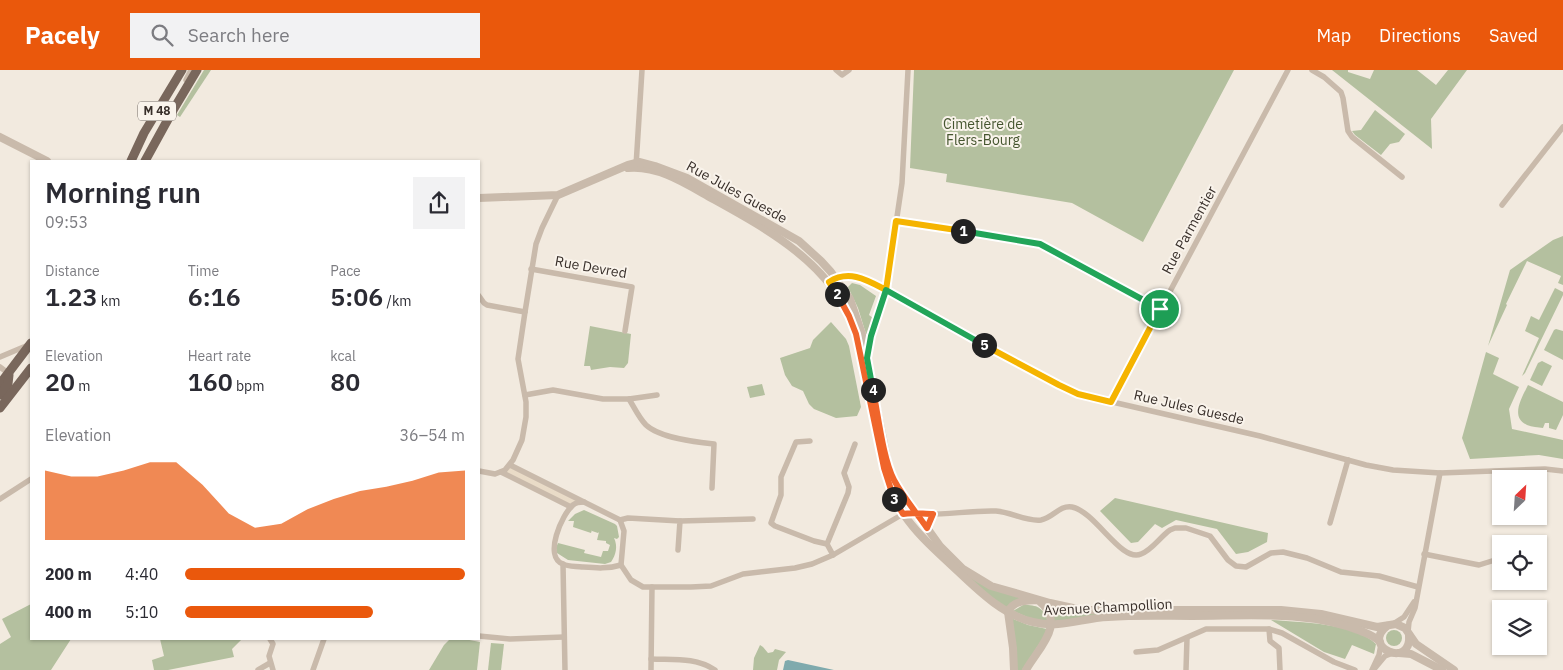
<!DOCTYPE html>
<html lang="en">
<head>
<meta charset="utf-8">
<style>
  body { margin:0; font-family:"IBM Plex Sans",sans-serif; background:#f2f2f3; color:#2b2b33; height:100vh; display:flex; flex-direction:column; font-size:19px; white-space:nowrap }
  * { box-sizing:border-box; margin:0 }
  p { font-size:16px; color:#7c7c81 }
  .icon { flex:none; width:28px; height:28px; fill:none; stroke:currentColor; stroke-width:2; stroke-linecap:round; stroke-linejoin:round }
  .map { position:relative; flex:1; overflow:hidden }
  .sheet { position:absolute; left:30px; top:90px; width:450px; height:480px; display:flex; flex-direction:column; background:#fff; border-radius:0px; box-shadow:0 1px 4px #0004 }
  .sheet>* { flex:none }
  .needle { width:32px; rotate:25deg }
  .tools { position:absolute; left:1492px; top:400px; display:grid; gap:10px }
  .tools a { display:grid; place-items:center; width:55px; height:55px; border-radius:0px; background:#fff; box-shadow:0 1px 4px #0004; font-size:25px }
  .pin { position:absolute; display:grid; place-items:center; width:42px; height:42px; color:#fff; margin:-21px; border:2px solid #fff; border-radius:50%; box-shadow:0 1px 5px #0007 }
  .km { position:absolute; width:25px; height:25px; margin:-12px; border-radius:50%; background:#222; color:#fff; font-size:14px; line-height:25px; text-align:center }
  .round { display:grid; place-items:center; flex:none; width:52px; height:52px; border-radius:0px; background:#f2f2f3 }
  .headline { display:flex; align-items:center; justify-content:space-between; height:85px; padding:0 15px }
  h1 { font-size:28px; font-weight:600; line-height:38px }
  .figures { display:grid; grid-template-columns:repeat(3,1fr); gap:8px; height:85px; padding:5px 15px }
  .figures div { display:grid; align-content:center }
  .figures b { font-size:25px; font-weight:600 }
  .figures small { font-size:14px; font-weight:400 }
  .figures p { font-size:14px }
  .chart { height:140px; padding:10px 15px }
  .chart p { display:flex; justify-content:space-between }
  .chart svg { width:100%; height:90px; margin-top:5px; fill:#ea580c; opacity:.7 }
  ul { padding:0 15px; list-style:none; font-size:16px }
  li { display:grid; grid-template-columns:80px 60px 1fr; align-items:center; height:38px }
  li i { height:12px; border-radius:6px; background:#ea580c }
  header { display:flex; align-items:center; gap:30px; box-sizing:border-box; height:70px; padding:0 25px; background:#ea580c; color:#fff }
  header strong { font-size:24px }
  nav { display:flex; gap:28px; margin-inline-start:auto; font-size:18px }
  .search { width:350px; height:45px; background:#f2f2f3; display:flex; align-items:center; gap:12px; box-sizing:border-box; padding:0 18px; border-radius:0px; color:#7c7c81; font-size:19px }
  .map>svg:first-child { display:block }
  .green { fill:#b4c09f }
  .plaza { fill:#e9dbc7 }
  .water { fill:#7faaad }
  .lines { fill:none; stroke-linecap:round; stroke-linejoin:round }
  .minor { stroke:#c9baab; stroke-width:5.5 }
  .tertiary { stroke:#c9baab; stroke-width:8 }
  .primary { stroke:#79675c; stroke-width:9 }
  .split-1-casing { stroke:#fff; stroke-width:10 }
  .split-2-casing { stroke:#fff; stroke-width:10 }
  .split-3-casing { stroke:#fff; stroke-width:10 }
  .split-4-casing { stroke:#fff; stroke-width:10 }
  .split-5-casing { stroke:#fff; stroke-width:10 }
  .split-6-casing { stroke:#fff; stroke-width:10 }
  .split-1 { stroke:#22a559; stroke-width:6 }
  .split-2 { stroke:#f5b400; stroke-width:6 }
  .split-3 { stroke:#f0652b; stroke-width:6 }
  .split-4 { stroke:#f0652b; stroke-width:6 }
  .split-5 { stroke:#22a559; stroke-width:6 }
  .split-6 { stroke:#f5b400; stroke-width:6 }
  .labels { text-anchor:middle; stroke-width:4; stroke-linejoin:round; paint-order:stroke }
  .shield { fill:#f9f3eb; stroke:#726a64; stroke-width:1 }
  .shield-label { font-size:12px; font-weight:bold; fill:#382f2a }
  .park-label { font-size:14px; fill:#45552f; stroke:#f9f3eb }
  .street-label { font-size:14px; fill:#382f2a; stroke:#f9f3eb }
</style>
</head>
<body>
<header>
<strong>Pacely</strong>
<div class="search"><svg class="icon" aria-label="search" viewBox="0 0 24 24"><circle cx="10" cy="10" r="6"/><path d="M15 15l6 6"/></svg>Search here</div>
<nav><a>Map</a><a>Directions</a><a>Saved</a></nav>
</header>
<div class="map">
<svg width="1563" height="600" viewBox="0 0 1563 600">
  <rect width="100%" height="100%" fill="#f2eadf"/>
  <g class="green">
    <polygon points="204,0 211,0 180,47 177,45"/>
    <polygon points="914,0 1234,0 1143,172 1072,133 946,112 947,104 910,98"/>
    <polygon points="1332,0 1348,0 1348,2 1370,9 1374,0 1417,0 1436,15 1448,0 1467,0 1431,49 1432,79"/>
    <polygon points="1375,40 1405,64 1399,72 1390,74 1381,85 1355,65 1352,61 1361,60"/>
    <polygon points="1563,166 1563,215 1558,213 1561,206 1527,191 1506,234 1507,235 1488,276 1510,200 1553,170"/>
    <polygon points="852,213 860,215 876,226 869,245 873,248 868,264 866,264 858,238 848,217"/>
    <polygon points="1555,218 1563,222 1563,225 1525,303 1522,306 1539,268 1525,261 1531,246 1539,250"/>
    <polygon points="831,252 846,269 849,276 861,337 857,346 836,348 814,339 809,334 803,321 792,316 785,305 780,288 810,278 813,270"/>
    <polygon points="590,256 631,264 628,293 624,298 610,297 591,300 590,296 584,296"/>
    <polygon points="1556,259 1563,261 1563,290 1544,280 1554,260"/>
    <polygon points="1486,282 1499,288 1493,304 1519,317 1509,339 1512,359 1563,370 1563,389 1539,385 1470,389 1462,368"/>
    <polygon points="1542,291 1552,296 1542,316 1530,310 1538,293"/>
    <polygon points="762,314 765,325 750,328 747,317"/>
    <path d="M1528 315 1563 332V345L1556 360 1549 358V353H1545L1543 358C1538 357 1532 357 1527 355 1509 347 1523 326 1528 315Z"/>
    <polygon points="1115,428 1268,463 1267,472 1248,482 1236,484 1217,459 1176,450 1162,458 1155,454 1138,472 1131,473 1100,441"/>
    <path d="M584 440 615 454 617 456 619 467 617 469 614 468C618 476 616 485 611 492L605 494 568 490 557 483 556 478 558 473 585 480 584 483 601 487 603 481H608L610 475 606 473V471L597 470 599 462 598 463 592 461V460L591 463 573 457 574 451H568L575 444Z"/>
    <path d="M968 505C987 517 1004 524 1026 529L1006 538 998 533 967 506Z"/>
    <polygon points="31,534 31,569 71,569 51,600 0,600 0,574 11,567 2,549"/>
    <path d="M1023 535C1038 535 1042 537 1048 551L1032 549 1013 541Z"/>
    <polygon points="1052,539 1082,543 1107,543 1054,552"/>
    <polygon points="1011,548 1028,555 1047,559 1047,562 1022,600 1015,600"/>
    <path d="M1271 550C1299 552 1355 553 1376 574L1374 584 1352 575 1345 589 1324 582Z"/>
    <circle cx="1394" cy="568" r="8"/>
    <polygon points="160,569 242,569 232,579 234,587 168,600 154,600 152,590 164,586"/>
    <polygon points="450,569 464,569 480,572 477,600 429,600 444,575"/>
    <polygon points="491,573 504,574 501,600 488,600"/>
    <polygon points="760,575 763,577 768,583 773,582 775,579 786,582 779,590 777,600 753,600 754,588"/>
  </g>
  <polygon class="plaza" points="510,395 584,432 571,437 501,402"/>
  <polygon class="water" points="788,590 834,600 783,600 785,591"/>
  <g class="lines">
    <g class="minor">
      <polyline points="836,0 842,5 849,0"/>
      <polyline points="1312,0 1324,7 1341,22 1343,28 1348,61 1352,67 1402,107"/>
      <polyline points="186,10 191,0"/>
      <polyline points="636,96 642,0"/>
      <polyline points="1502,135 1563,57"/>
      <polyline points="896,151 1040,174 1160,239"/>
      <polyline points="531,199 632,217 625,261"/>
      <polyline points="836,208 852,206 864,209 1048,310 1073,322 1095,328 1260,366 1366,395 1393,400 1440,403 1545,399 1563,401"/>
      <polyline points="479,226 484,233 487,235 525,242"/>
      <polyline points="868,284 871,266 886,221 902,113 908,0"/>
      <polyline points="0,287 26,276"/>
      <polyline points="0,297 8,303"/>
      <polyline points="525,325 553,320 603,329 629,329 657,325"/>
      <path d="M629 329C634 337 639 348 646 355 660 368 695 372 714 374L712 418"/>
      <polyline points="1111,332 1288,0"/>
      <polyline points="810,371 796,372 781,407 781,425 771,453 775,456 814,471 827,474 833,485"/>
      <polyline points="510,395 620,450"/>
      <polyline points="479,401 495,404 505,400 513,390 522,370 526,347 526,332 518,289 525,242 536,174 542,158 558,125"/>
      <polyline points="501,402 571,437"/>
      <polyline points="0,429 31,409"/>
      <path d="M584 432C580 432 576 432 573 435 562 444 543 487 563 494 568 497 577 496 582 497 596 498 608 499 621 495"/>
      <path d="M916 444C943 446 970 440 996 441 1011 442 1027 452 1041 450 1053 448 1059 435 1072 437 1096 442 1121 493 1141 484 1152 480 1160 467 1170 460L1175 458H1186L1210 466 1228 490 1236 496 1246 497 1271 483 1283 482 1307 488 1341 502 1379 506 1418 517"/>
      <polyline points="620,450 624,461 621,495 631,510 643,517 691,517 711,516 743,504 795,498 812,494 833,485 903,444"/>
      <polyline points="620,450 628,448 680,451 678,480"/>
      <polyline points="680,451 753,449"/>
      <polyline points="1330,453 1348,390"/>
      <polyline points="927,458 933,445"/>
      <polyline points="827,474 848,423 849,417 844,403 855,374"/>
      <polyline points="1424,484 1479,495 1495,490"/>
      <polyline points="563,494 565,600"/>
      <polyline points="1393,554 1404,547 1414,532"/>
      <polyline points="1269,559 1270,571 1279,578 1280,600"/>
      <polyline points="1408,562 1409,552 1415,538 1440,403"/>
      <polyline points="479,566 510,569 564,567"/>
      <polyline points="270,569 273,574 269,586 273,600"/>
      <polyline points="1136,582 1158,580 1206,559 1269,559 1282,563 1334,592 1355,600"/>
      <path d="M651 589C674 590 695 587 715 600"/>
      <polyline points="1375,598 1385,586 1393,583"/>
      <polyline points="258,600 270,593"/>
      <polyline points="313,600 324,569"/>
      <polyline points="651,600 652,517"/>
      <polyline points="1186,600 1187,568"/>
      <polyline points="1372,600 1379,585 1381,574"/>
    </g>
    <g class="tertiary">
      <polyline points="0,67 47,91"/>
      <path d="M628 98C659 95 688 115 713 129 769 160 831 194 854 257 864 286 868 324 875 354"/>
      <polyline points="479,128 558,125 628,95 640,92 655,96 687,108 799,171 821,191 831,202 850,229 862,264 889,399 899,419 940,476 963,499 991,516 1050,533 1082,540 1281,540 1321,544 1377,557 1396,554 1405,558 1416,574 1454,600"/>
      <path d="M881 385C892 438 910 457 948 492 973 515 999 544 1033 552 1061 559 1082 548 1108 547 1136 545 1164 546 1192 546 1248 546 1307 540 1361 561 1368 564 1375 566 1380 572"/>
      <path d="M1387 556C1360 577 1412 600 1409 565"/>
      <polyline points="1399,583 1411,584 1442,600"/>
      <path d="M1014 600 1013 578 1008 542C1013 530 1027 531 1038 530 1068 554 1038 578 1026 600"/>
    </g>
    <g class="primary">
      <polyline points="131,91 144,63 182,0"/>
      <polyline points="145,91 172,42 197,0"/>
      <polyline points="0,314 31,273"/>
      <polyline points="0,325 8,314 9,305"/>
      <polyline points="0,338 31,298"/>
    </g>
  </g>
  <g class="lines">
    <g class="split-1-casing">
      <polyline id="split-1" points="963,161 1040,174 1160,239"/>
    </g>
    <g class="split-2-casing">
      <path id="split-2" d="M837 224 829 212C849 199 867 210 886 220L896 151 963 161"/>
    </g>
    <g class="split-3-casing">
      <polyline id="split-3" points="837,224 849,246 856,264 884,398 894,429"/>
    </g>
    <g class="split-4-casing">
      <path id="split-4" d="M873 320C878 344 883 389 894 410 903 427 916 442 927 458L933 444C923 444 912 442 903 444L894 429"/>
    </g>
    <g class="split-5-casing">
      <polyline id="split-5" points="873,320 867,288 871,266 886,220 984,275"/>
    </g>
    <g class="split-6-casing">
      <polyline id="split-6" points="984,275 1059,315 1078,324 1111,332 1160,239"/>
    </g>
    <use href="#split-1" class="split-1"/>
    <use href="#split-2" class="split-2"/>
    <use href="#split-3" class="split-3"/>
    <use href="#split-4" class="split-4"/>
    <use href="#split-5" class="split-5"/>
    <use href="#split-6" class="split-6"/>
  </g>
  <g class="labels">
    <rect class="shield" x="138" y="31.5" width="38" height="19" rx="4"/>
    <g class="shield-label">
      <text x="157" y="45">M 48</text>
    </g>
    <g class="park-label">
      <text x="983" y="59">Cimetière de<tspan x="983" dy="16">Flers-Bourg</tspan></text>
    </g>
    <g class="street-label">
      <text transform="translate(737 122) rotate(29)" y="5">Rue Jules Guesde</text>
      <text transform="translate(1189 160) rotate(-61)" y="5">Rue Parmentier</text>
      <text transform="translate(591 197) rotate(10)" y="5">Rue Devred</text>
      <text transform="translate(1189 337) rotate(13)" y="5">Rue Jules Guesde</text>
      <text transform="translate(1108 537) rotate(-3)" y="5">Avenue Champollion</text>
    </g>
  </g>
</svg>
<div class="tools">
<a><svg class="needle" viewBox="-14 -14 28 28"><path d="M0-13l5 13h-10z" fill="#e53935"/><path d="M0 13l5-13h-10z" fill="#7c7c81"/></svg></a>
<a><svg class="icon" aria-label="locate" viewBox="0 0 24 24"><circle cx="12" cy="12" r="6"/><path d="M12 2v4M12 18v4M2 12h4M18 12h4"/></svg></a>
<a><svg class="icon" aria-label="layers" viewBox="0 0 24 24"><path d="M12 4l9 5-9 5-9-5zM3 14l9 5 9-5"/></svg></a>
</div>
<div class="pin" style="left:1160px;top:239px;background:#1e9e55"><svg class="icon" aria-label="arrive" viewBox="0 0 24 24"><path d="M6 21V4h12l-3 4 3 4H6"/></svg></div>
<b class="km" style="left:963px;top:161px">1</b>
<b class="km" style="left:837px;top:224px">2</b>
<b class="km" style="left:894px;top:429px">3</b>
<b class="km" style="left:873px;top:320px">4</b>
<b class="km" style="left:984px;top:275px">5</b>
<section class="sheet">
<div class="headline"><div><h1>Morning run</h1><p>09:53</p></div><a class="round"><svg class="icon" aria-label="share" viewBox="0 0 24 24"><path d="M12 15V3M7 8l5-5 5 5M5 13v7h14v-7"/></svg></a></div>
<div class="figures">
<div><p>Distance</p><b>1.23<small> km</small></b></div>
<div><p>Time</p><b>6:16</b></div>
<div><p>Pace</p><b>5:06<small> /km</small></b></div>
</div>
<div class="figures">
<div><p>Elevation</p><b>20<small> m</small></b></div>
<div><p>Heart rate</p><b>160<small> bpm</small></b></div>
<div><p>kcal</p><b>80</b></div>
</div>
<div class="chart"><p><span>Elevation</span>36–54 m</p>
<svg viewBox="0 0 160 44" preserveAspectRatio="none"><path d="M0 44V10L10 13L20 13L30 10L40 6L50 6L60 17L70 31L80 38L90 36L100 29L110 24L120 20L130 18L140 15L150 11L160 10V44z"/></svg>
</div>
<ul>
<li><b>200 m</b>4:40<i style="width:100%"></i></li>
<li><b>400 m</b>5:10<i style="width:67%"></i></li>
</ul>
</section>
</div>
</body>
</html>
